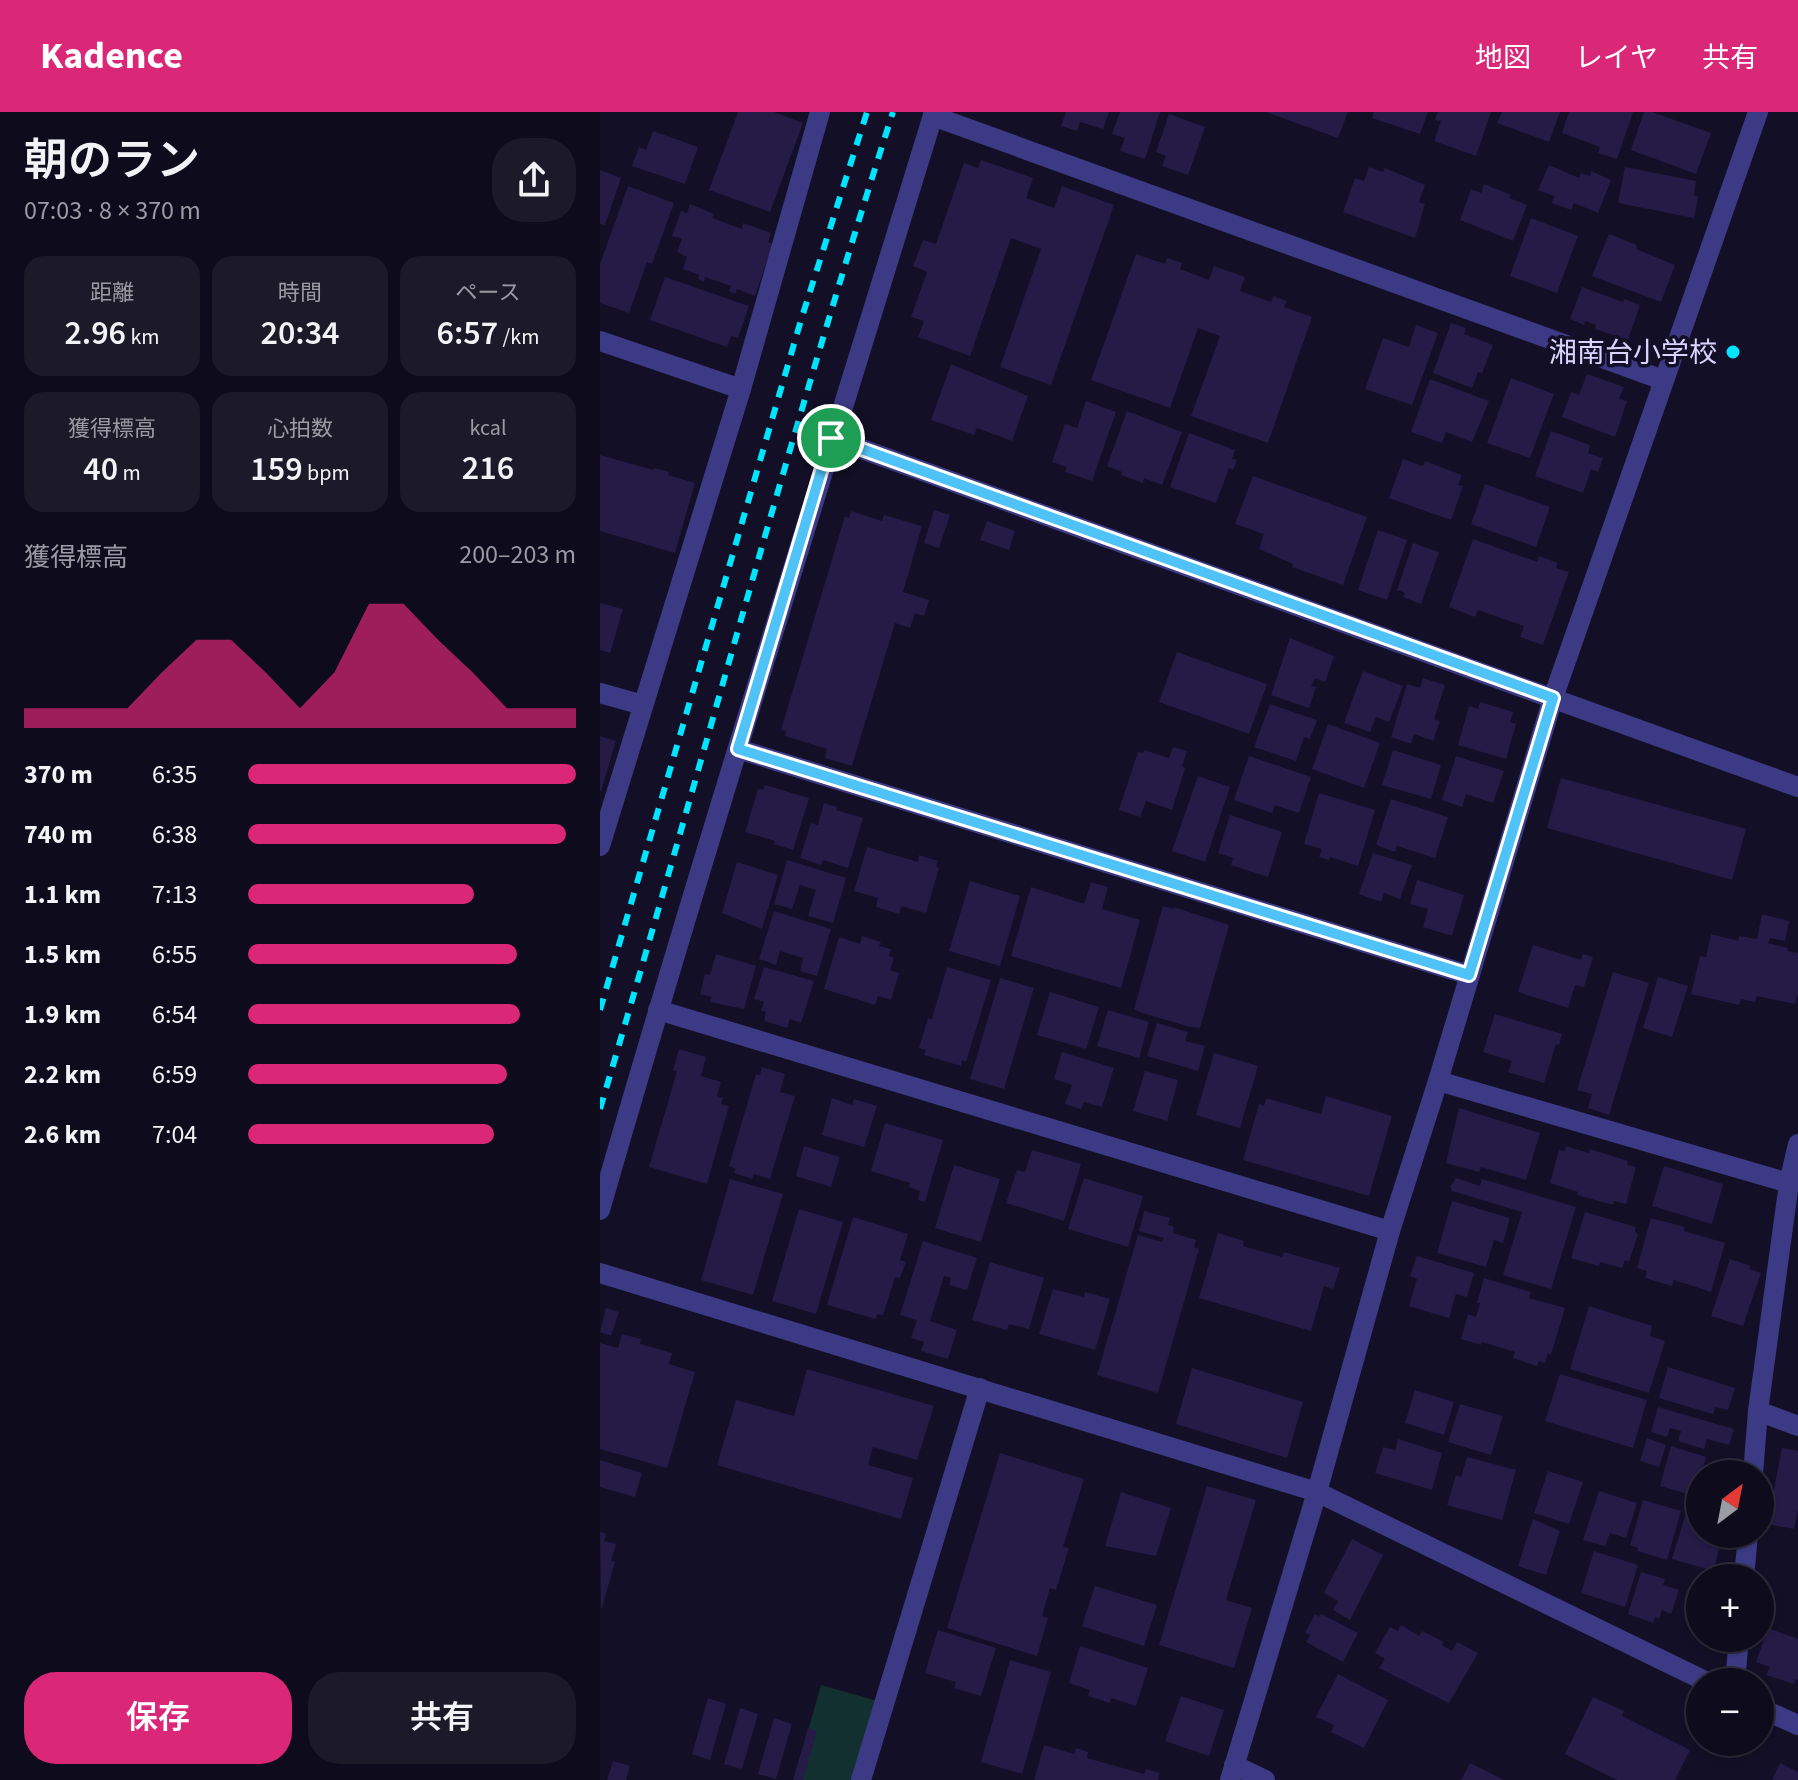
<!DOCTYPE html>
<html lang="ja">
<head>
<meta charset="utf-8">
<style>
  body { margin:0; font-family:"Source Sans 3","Noto Sans JP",sans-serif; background:#1c1929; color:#f1f3f6; height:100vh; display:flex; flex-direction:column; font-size:30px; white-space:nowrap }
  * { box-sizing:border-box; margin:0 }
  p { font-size:26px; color:#9b9ba3 }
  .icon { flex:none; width:44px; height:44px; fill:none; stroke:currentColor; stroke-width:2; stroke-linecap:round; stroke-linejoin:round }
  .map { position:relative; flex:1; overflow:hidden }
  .side { display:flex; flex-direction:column; background:#0e0b1c; width:600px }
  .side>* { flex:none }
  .needle { width:52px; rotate:32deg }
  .fabs { position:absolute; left:1086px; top:1348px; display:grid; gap:16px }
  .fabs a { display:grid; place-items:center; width:88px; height:88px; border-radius:50%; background:#0e0b1c; box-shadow:0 2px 6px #0004,0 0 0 2px #2e2b3b; font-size:40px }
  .pin { position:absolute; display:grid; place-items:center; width:68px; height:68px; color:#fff; margin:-34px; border:4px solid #fff; border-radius:50%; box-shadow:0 2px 8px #0007 }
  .round { display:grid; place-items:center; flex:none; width:84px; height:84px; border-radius:32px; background:#1c1929 }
  .headline { display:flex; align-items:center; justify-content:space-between; height:136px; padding:0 24px }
  h1 { font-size:44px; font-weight:600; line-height:60px }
  .stats { display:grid; grid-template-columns:repeat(3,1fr); gap:12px; height:136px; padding:8px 24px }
  .stats div { display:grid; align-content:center; border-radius:20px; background:#1c1929; text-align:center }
  .stats b { font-size:34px; font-weight:600 }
  .stats small { font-size:22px; font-weight:400 }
  .stats p { font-size:22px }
  .chart { height:224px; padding:16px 24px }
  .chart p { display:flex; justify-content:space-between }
  .chart svg { width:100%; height:144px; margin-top:8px; fill:#db2777; opacity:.7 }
  .button { display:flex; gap:16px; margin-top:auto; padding:16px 24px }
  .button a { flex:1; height:92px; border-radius:32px; background:#db2777; color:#fff; font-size:32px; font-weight:600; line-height:92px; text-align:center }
  .button a+a { background:#1c1929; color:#f1f3f6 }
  ul { padding:0 24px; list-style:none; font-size:26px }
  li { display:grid; grid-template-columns:128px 96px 1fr; align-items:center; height:60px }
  li i { height:20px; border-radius:10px; background:#db2777 }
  header { display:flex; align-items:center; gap:48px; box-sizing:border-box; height:112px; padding:0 40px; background:#db2777; color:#fff }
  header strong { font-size:38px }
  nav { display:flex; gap:44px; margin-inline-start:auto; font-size:28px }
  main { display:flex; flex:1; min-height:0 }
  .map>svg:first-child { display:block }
  .green { fill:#12302f }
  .building { fill:#241b47 }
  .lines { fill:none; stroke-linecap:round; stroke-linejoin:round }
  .minor { stroke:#3d3a85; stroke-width:20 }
  .rail { stroke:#00e5ff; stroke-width:6; stroke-dasharray:12 10; stroke-linecap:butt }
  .route-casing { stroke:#fff; stroke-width:16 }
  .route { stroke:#4fc3f7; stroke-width:10 }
  .poi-dot { fill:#00e5ff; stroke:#130f26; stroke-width:3 }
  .labels { text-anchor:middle; stroke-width:7; stroke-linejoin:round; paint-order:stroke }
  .poi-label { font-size:28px; fill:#d9d4ff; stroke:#130f26; text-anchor:end }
</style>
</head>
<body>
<header>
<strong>Kadence</strong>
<nav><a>地図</a><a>レイヤ</a><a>共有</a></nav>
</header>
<main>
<section class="side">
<div class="headline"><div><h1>朝のラン</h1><p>07:03 · 8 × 370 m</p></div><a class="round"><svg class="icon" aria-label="share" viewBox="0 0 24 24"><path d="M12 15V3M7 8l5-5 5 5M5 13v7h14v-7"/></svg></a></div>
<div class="stats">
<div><p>距離</p><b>2.96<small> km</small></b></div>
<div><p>時間</p><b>20:34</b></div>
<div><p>ペース</p><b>6:57<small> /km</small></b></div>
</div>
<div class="stats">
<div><p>獲得標高</p><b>40<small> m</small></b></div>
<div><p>心拍数</p><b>159<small> bpm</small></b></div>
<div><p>kcal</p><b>216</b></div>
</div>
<div class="chart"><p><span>獲得標高</span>200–203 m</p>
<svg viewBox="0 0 160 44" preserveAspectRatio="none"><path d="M0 44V38L10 38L20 38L30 38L40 27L50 17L60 17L70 27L80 38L90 27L100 6L110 6L120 17L130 27L140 38L150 38L160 38V44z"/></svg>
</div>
<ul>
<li><b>370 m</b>6:35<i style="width:100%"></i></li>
<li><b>740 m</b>6:38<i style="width:97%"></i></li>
<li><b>1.1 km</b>7:13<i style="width:69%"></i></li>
<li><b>1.5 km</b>6:55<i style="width:82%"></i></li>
<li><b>1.9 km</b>6:54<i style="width:83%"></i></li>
<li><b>2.2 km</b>6:59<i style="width:79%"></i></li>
<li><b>2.6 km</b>7:04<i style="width:75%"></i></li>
</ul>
<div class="button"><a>保存</a><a>共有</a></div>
</section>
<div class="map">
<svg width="1198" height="1668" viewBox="0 0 1198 1668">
  <rect width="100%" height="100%" fill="#130f26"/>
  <polygon class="green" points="221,1573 281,1590 259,1668 194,1668"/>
  <g class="building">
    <polygon points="138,0 174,0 203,11 170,100 109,78"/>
    <polygon points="466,0 509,0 503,17 480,10 477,19 461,14"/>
    <polygon points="520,0 560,0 545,47 520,39 525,26 512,22"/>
    <polygon points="666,0 748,0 738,26"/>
    <polygon points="774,0 828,0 820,22 772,6"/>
    <polygon points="838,0 891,0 876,44 834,29 841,9 835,8"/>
    <polygon points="902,0 960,0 949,30 897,11"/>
    <polygon points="969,0 1033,0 1017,47 998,41 1000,35 962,21"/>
    <polygon points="1044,0 1052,0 1111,21 1096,62 1031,38"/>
    <polygon points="569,2 605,15 588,63 562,54 566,44 556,40"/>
    <polygon points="53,19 98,35 85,72 32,54 39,35 46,38"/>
    <polygon points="381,48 433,66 426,86 454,96 462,74 514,93 451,273 400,255 441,137 411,126 370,244 318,225 324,209 311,205 327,160 313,154 323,128 336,132 364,51 378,56"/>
    <polygon points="949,53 979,66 981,61 990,64 991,59 1011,68 998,101 974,91 971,98 952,91 954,84 938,78"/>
    <polygon points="769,55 783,60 785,56 825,73 819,90 825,92 815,126 743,100 755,66 764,69"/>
    <polygon points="1025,55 1096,69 1094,83 1098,85 1094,106 1018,91"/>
    <polygon points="0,58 21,66 5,113 0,112"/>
    <polygon points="884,72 911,83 909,86 927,93 913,129 860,108 871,77 881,81"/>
    <polygon points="28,74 74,91 52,152 47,150 29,201 0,191 0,152"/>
    <polygon points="90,92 114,102 112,106 142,117 143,111 171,121 168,130 173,132 155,184 137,177 135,182 129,179 131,174 105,165 104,170 98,167 99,163 83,157 87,145 77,140 82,127 72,124 81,99 87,101"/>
    <polygon points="931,106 978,124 957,181 910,164"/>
    <polygon points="1009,122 1037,133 1036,137 1075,153 1061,190 992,164"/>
    <polygon points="536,142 565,152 567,146 582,151 580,157 609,168 614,154 645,165 640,179 671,190 673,184 687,189 684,195 712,205 668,331 591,304 620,224 598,216 570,296 491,268"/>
    <polygon points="65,165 149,194 138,226 131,224 127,235 50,208"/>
    <polygon points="982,175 1023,190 1024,187 1040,193 1028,228 995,217 996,213 985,209 984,213 970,207"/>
    <polygon points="851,211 866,216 864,222 893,233 882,261 878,260 872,276 833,261"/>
    <polygon points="816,213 838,221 812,293 765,277 783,226 809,235"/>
    <polygon points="351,252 428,284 412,329 377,316 374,323 331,308"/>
    <polygon points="987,262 1024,275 1019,287 1027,289 1015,325 962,305 971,280 979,283"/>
    <polygon points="911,266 954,282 930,346 887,331"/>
    <polygon points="830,267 889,289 872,330 846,320 842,331 811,320"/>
    <polygon points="486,289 516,300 492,369 465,360 467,355 452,350 465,312 477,316"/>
    <polygon points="527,299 582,320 562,373 544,366 543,371 521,363 522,360 507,354"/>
    <polygon points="951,319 990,333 988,341 1003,346 998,360 991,357 983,381 935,364"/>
    <polygon points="589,321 635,338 632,347 637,348 633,358 629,356 616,391 570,375"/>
    <polygon points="0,343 53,358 54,356 69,360 68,363 95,371 75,441 0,419"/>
    <polygon points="803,347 823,354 825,349 862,363 858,373 863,374 851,408 789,386"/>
    <polygon points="653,364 767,405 743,473 692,455 693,452 659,437 664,422 635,412"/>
    <polygon points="885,372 950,395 936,435 871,412"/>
    <polygon points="334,398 350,403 339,436 324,431"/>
    <polygon points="251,399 282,409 284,403 322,414 303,480 329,488 324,504 315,501 310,516 295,511 252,654 225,646 227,637 185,624 186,619 181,618 245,404 249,406"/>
    <polygon points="387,409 415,419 409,438 380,428"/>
    <polygon points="778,418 807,428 787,488 758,478"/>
    <polygon points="873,427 937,450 939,444 958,451 956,456 969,460 943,533 920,525 924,514 878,498 875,505 849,495"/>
    <polygon points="813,431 839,440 821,492 803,485 805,481 797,478"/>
    <polygon points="0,491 23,497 10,541 0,538"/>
    <polygon points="690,526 734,544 725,570 715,566 711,574 716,575 709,596 671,583"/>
    <polygon points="577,540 667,572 649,622 559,590"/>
    <polygon points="763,559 803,574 789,610 776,605 770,620 744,611"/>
    <polygon points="823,566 845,573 834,607 840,609 833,629 814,622 811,632 791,625 807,572 820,576"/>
    <polygon points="880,590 913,600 910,610 916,612 906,647 858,633 869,594 878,597"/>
    <polygon points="670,592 717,608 710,627 704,625 696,649 654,635"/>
    <polygon points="728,612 780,631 764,676 712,657"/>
    <polygon points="0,624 16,629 1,679 0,679"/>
    <polygon points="573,635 587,639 582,654 585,656 572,698 546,689 540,705 519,698 538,640 543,641 544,638 569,646"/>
    <polygon points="793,638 841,653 831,687 782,673"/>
    <polygon points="649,644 711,665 699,701 675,693 672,701 634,688"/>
    <polygon points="856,644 904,659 893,691 866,682 862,695 842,688"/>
    <polygon points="598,664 630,675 605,750 572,739"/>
    <polygon points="961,666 1146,717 1132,768 947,716"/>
    <polygon points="165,673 209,686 193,738 174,732 175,729 145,720 158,677 163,678"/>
    <polygon points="719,681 775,698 758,754 730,745 729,748 719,745 722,737 704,732"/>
    <polygon points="791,687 848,705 835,746 797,734 795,740 776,733"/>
    <polygon points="224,691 237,695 236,698 263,706 248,756 223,748 221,753 200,746 211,711 218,713"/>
    <polygon points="630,703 682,720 668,765 631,753 633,746 618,741"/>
    <polygon points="267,735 318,750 319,743 338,749 336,755 339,756 326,801 301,794 299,802 276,795 278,786 254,779"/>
    <polygon points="773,741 812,753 800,787 784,781 781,790 759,782"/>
    <polygon points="187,748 246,766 233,811 208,804 216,778 200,773 192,797 174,792"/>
    <polygon points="137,750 178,763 162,817 122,801"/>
    <polygon points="817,768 864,783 852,824 823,815 828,797 810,792"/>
    <polygon points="370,769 420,784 400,854 349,839"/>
    <polygon points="491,770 508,775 502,797 540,808 521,876 411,844 431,775 484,792"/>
    <polygon points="563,794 574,797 574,795 629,813 600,916 590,915 542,901 534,897"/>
    <polygon points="174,799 231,817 217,864 200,859 203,846 180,839 176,853 159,847"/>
    <polygon points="1162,802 1189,809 1185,829 1170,826 1168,831 1188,836 1187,839 1198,841 1198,881 1195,892 1157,884 1155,890 1141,887 1139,893 1091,882 1100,844 1106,845 1111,822 1138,829 1139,824 1157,827"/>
    <polygon points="262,824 281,830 279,834 291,837 289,844 294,846 290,858 299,861 291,888 278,884 275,893 224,877 239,825 260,832"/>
    <polygon points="933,833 981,848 983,842 993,845 984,875 975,873 968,896 918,880"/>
    <polygon points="116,842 156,854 144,897 110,890 112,885 100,882 105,862 110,863"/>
    <polygon points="164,855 214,869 201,911 190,907 187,916 164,909 166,900 161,898 164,890 154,887"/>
    <polygon points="347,855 391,868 366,950 362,948 361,954 324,943 326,938 319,936 328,906 332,907"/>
    <polygon points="1013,860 1049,871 1009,1003 988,996 992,982 977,978"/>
    <polygon points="1058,865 1088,874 1072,925 1043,916"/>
    <polygon points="400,866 434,876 404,977 370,967"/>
    <polygon points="450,880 499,895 486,937 437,923"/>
    <polygon points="508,898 549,910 539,946 497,934"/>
    <polygon points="895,902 962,922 959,933 956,932 944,971 908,960 912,949 883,940"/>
    <polygon points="557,911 588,920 585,929 605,934 598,959 547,944"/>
    <polygon points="79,937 106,945 101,964 121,970 117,984 123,986 121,992 129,994 107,1072 49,1055 77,959 73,958"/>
    <polygon points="462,940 514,956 502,995 484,990 481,997 465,992 472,973 454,967"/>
    <polygon points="614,941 658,954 640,1016 596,1003"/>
    <polygon points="162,955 185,962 180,980 195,984 170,1067 154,1062 152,1067 134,1061 136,1057 129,1054 156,962 160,963"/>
    <polygon points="545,959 578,968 567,1009 533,999"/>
    <polygon points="726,984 792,1004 769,1084 643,1048 659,992 664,994 666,986 721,1002"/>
    <polygon points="232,986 252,993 254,987 277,994 264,1035 222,1023"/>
    <polygon points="859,996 940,1021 926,1068 881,1055 879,1060 846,1051"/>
    <polygon points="285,1011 343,1028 325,1090 318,1088 320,1079 309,1075 310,1071 271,1059"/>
    <polygon points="204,1034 240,1045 231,1075 196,1064"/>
    <polygon points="966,1034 989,1041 990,1037 1028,1049 1027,1053 1036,1055 1026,1092 1014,1089 1013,1093 977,1083 978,1080 950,1071 959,1038 965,1039"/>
    <polygon points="432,1038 481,1052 464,1109 406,1091 417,1058 425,1060"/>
    <polygon points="354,1053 400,1067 381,1130 335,1116"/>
    <polygon points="1064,1054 1123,1072 1112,1112 1052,1094"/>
    <polygon points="484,1066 543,1084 528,1135 468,1117"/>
    <polygon points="856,1066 880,1074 882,1067 976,1095 951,1177 903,1163 922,1100 852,1079 850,1075"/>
    <polygon points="130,1067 183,1082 153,1183 101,1168"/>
    <polygon points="852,1089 910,1106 903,1131 894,1128 886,1155 837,1141"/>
    <polygon points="199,1097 243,1110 216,1202 172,1189"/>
    <polygon points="544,1099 570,1106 568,1113 574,1115 573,1121 596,1128 594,1135 599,1137 558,1281 497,1263 538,1123 562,1130 564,1126 539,1119"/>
    <polygon points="985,1100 1036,1115 1035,1120 1038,1122 1029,1150 1025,1148 1022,1156 1000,1150 999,1154 971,1146"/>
    <polygon points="253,1105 308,1122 300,1148 306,1150 300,1166 295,1165 283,1203 277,1202 276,1207 227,1193"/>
    <polygon points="1051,1106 1085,1115 1084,1119 1125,1131 1111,1180 1074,1168 1072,1174 1045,1166 1047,1159 1037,1156"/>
    <polygon points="618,1121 644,1129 643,1134 682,1145 684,1140 740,1156 733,1177 724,1174 711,1219 599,1186"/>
    <polygon points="323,1129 377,1146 367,1178 349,1173 351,1166 344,1164 330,1209 357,1218 348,1247 321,1239 324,1230 311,1226 317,1208 300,1203"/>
    <polygon points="817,1144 874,1161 867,1185 856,1182 849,1206 809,1194 817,1167 810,1164"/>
    <polygon points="1130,1147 1151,1154 1149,1157 1161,1161 1143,1214 1111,1204"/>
    <polygon points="390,1150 444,1166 429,1217 409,1212 407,1218 372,1208"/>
    <polygon points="884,1166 931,1180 929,1186 965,1196 951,1243 948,1241 945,1251 939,1249 937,1254 913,1246 915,1240 882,1230 881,1233 861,1227 868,1202 876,1205 880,1191 877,1191"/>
    <polygon points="453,1177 484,1185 485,1180 510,1187 495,1238 439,1222"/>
    <polygon points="989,1194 1052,1214 1050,1224 1065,1229 1049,1281 970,1257"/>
    <polygon points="6,1196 19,1200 11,1224 0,1220"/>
    <polygon points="22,1222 41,1227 40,1232 72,1241 69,1252 95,1260 67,1356 0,1337 0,1231 18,1236"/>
    <polygon points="1068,1255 1135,1276 1128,1298 1115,1295 1113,1302 1059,1286"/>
    <polygon points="592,1256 703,1290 687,1346 576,1312"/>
    <polygon points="207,1257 334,1294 317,1348 273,1335 268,1353 313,1366 301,1407 117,1353 136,1288 194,1304"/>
    <polygon points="960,1262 1047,1288 1033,1336 945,1309"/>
    <polygon points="815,1278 854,1290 844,1323 805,1311"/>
    <polygon points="860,1292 903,1304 891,1343 848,1330"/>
    <polygon points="1058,1295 1134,1317 1129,1333 1107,1327 1104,1337 1078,1329 1081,1319 1070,1316 1067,1325 1051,1320"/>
    <polygon points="1047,1326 1066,1333 1059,1355 1040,1349"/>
    <polygon points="798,1327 842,1341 832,1378 775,1361 783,1335 795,1338"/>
    <polygon points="1071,1334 1106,1345 1095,1384 1060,1374"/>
    <polygon points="1182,1336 1198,1339 1198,1398 1194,1417 1167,1412"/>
    <polygon points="400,1341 484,1367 463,1435 469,1436 456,1478 450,1476 442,1504 448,1506 437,1544 347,1516"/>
    <polygon points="867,1345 916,1358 902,1408 847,1393 856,1363 861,1365"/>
    <polygon points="0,1348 42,1361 35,1385 0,1375"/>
    <polygon points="948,1359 983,1370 969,1412 934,1401"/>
    <polygon points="607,1374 656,1388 626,1488 652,1496 634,1556 559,1533"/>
    <polygon points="999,1379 1037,1391 1026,1426 1010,1421 1005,1434 983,1428"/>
    <polygon points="521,1380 571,1396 556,1444 505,1434"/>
    <polygon points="1043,1388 1081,1399 1067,1448 1037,1439 1038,1436 1030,1433"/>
    <polygon points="1086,1401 1100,1405 1100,1422 1122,1422 1114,1459 1072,1447"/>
    <polygon points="933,1407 960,1419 946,1463 918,1454"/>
    <polygon points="0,1420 6,1422 4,1429 16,1432 11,1449 15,1450 1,1499"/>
    <polygon points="752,1427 783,1443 750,1508 733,1498 738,1489 724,1481"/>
    <polygon points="994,1439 1038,1453 1025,1495 981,1481"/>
    <polygon points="1041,1460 1065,1467 1063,1473 1079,1478 1071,1502 1062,1498 1059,1507 1055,1505 1053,1511 1028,1502"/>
    <polygon points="495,1474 557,1493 544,1534 482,1514"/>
    <polygon points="715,1502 719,1505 721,1502 758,1521 743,1550 706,1530 710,1523 705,1521"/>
    <polygon points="801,1513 819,1524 822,1519 844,1530 842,1533 852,1539 857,1530 878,1541 849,1591 779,1556 785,1547 775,1541 790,1515 798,1519"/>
    <polygon points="1168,1516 1198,1527 1198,1568 1195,1567 1194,1572 1166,1563 1170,1555 1156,1550"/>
    <polygon points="338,1518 396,1536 381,1584 354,1576 356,1570 325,1561"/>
    <polygon points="480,1534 548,1556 536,1594 511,1586 510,1591 488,1584 490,1578 469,1571"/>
    <polygon points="410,1548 451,1560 422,1662 381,1650"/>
    <polygon points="738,1562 788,1588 764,1636 731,1620 734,1613 716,1605"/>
    <polygon points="581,1584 624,1598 609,1644 565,1629"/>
    <polygon points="993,1585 1024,1599 1022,1604 1090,1638 1075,1668 1017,1668 965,1642"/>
    <polygon points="108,1586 126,1592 110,1648 92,1642"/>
    <polygon points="140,1596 158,1602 142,1657 124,1652"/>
    <polygon points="174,1606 192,1612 176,1667 158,1662"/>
    <polygon points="208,1616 217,1619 203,1668 193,1668"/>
    <polygon points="444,1633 474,1642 476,1636 488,1640 487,1646 544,1662 546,1657 560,1661 558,1668 434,1668"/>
    <polygon points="13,1649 30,1654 26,1668 7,1668"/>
    <polygon points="870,1651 904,1668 861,1668"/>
    <polygon points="1180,1651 1198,1660 1198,1668 1172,1668"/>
  </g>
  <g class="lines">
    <g class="minor">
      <polyline points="333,4 1063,268"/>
      <polyline points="0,229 141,277"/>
      <polyline points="231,326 1198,675"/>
      <polyline points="0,581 43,593"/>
      <polyline points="138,637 869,863"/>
      <polyline points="0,734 141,277 220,0"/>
      <polyline points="58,898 790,1119"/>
      <polyline points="838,969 1189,1071"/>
      <path d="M0 1098C106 730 222 366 334 0"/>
      <polyline points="0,1161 717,1380 1107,1570"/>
      <polyline points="1158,1299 1198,1314"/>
      <polyline points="1153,1362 1158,1299 1189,1071 1198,1032"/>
      <polyline points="1144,1466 1148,1422"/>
      <polyline points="1135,1570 1139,1526"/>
      <polyline points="1160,1596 1198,1613"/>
      <polyline points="634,1653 665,1668"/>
      <polyline points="261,1668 380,1276"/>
      <polyline points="630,1668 717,1380 790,1119 838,969 953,586 1158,0"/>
    </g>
    <g class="rail">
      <polyline points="0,898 201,208 267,0"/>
      <path d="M0 997C99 665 187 330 293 0"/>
    </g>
  </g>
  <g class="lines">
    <g class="route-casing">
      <polygon id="route" points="231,326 953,586 869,863 138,637"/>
    </g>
    <use href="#route" class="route"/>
  </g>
  <circle class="poi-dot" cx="1133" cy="240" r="8"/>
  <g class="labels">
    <g class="poi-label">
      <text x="1117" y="250">湘南台小学校</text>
    </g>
  </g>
</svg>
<div class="fabs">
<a><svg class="needle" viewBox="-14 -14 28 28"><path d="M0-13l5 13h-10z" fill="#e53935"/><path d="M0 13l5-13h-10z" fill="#9b9ba3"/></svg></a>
<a>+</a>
<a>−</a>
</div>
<div class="pin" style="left:231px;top:326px;background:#1e9e55"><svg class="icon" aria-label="arrive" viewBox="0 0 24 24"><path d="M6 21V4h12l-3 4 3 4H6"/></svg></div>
</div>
</main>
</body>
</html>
